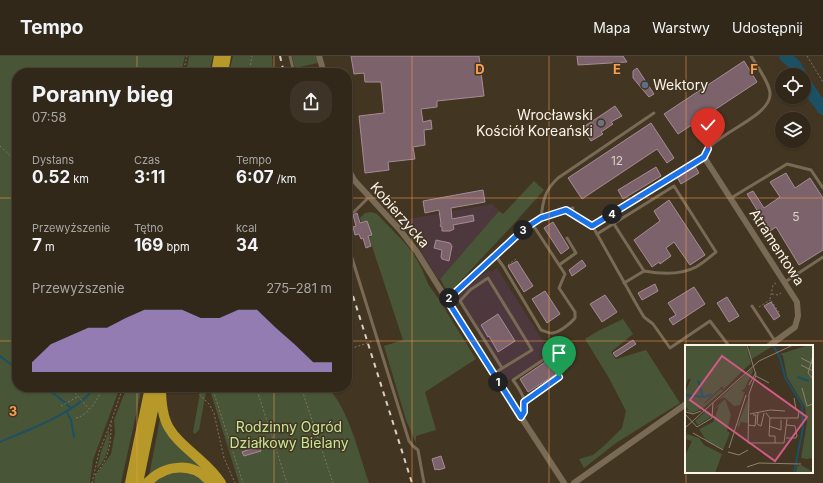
<!DOCTYPE html>
<html lang="pl">
<head>
<meta charset="utf-8">
<style>
  body { margin:0; font-family:Inter,sans-serif; background:#3d3427; color:#f1f3f6; height:100vh; display:flex; flex-direction:column; font-size:15px; white-space:nowrap }
  * { box-sizing:border-box; margin:0 }
  p { font-size:13px; color:#a8a6a2 }
  .icon { flex:none; width:22px; height:22px; fill:none; stroke:currentColor; stroke-width:2; stroke-linecap:round; stroke-linejoin:round }
  .map { position:relative; flex:1; overflow:hidden }
  .panel { position:absolute; left:12px; top:12px; width:340px; height:324px; display:flex; flex-direction:column; background:#32281a; border-radius:16px; box-shadow:0 1px 3px #0004,0 0 0 1px #4d4439 }
  .panel>* { flex:none }
  .buttons { position:absolute; left:775px; top:12px; display:grid; gap:8px }
  .buttons a { display:grid; place-items:center; width:36px; height:36px; border-radius:50%; background:#32281a; box-shadow:0 1px 3px #0004,0 0 0 1px #4d4439; font-size:20px }
  .pin { position:absolute; display:grid; place-items:center; width:34px; height:34px; color:#fff; margin:-41px -17px; border-radius:50% 50% 50% 0; rotate:-45deg; box-shadow:0 0 4px #0007 }
  .pin .icon { rotate:45deg }
  .km { position:absolute; width:20px; height:20px; margin:-10px; border-radius:50%; background:#222; color:#fff; font-size:11px; line-height:20px; text-align:center }
  .round { display:grid; place-items:center; flex:none; width:42px; height:42px; border-radius:16px; background:#3d3427 }
  .overview { display:flex; align-items:center; justify-content:space-between; height:68px; padding:0 20px }
  h1 { font-size:22px; font-weight:700; line-height:30px }
  .metrics { display:grid; grid-template-columns:repeat(3,1fr); gap:6px; height:68px; padding:4px 20px }
  .metrics div { display:grid; align-content:center }
  .metrics b { font-size:17px; font-weight:700 }
  .metrics small { font-size:11px; font-weight:400 }
  .metrics p { font-size:11px }
  .chart { height:112px; padding:8px 20px }
  .chart p { display:flex; justify-content:space-between }
  .chart svg { width:100%; height:72px; margin-top:4px; fill:#bca0f2; opacity:.7 }
  header { display:flex; align-items:center; gap:24px; box-sizing:border-box; height:56px; padding:0 20px; background:#32281a; border-bottom:1px solid #4d4439 }
  header strong { font-size:19px }
  nav { display:flex; gap:22px; margin-inline-start:auto; font-size:14px }
  .map>svg:first-child { display:block }
  .commercial { fill:#4d383e }
  .green { fill:#495537 }
  .lines { fill:none; stroke-linecap:round; stroke-linejoin:round }
  .stream { stroke:#1c5064; stroke-width:2 }
  .river { stroke:#1c5064; stroke-width:12 }
  .building { fill:#7c626b; stroke:#a88b95 }
  .path { stroke:#807464; stroke-width:1; stroke-dasharray:2 2; stroke-linecap:butt }
  .lane { stroke:#796a55; stroke-width:3 }
  .street { stroke:#796a55; stroke-width:6 }
  .primary { stroke:#b7992a; stroke-width:10 }
  .rail { stroke:#dad0c3; stroke-width:2; stroke-dasharray:5 5; stroke-linecap:butt }
  .route-casing { stroke:#fff; stroke-width:8 }
  .route { stroke:#1a73e8; stroke-width:5 }
  .grid { fill:none; stroke:#fa9f50; stroke-width:1; stroke-opacity:0.55 }
  .service-dot { fill:#5c6f8a; stroke:#423522; stroke-width:1.5 }
  .worship-dot { fill:#6b7280; stroke:#423522; stroke-width:1.5 }
  .labels { text-anchor:middle; stroke-width:3; stroke-linejoin:round; paint-order:stroke }
  .number-label { font-size:12px; fill:#dccfc8 }
  .poi-label { font-size:14px; fill:#fcf3e7; stroke:#423522; text-anchor:start }
  .street-label { font-size:14px; fill:#fcf3e7; stroke:#423522 }
  .park-label { font-size:14px; fill:#c8e797; stroke:#423522 }
  .inset-river { fill:none; stroke:#1c5064; stroke-width:2 }
  .inset-road { fill:none; stroke:#8c8171; stroke-width:1 }
  .view { fill:#d35a85; fill-opacity:0.15; stroke:#d35a85; stroke-width:2 }
  .inset-edge { fill:none; stroke:#fcf3e7; stroke-width:2 }
  .grid-label { font-size:13px; text-anchor:middle; font-weight:bold; fill:#fa9f50; stroke:#423522; stroke-width:3; stroke-linejoin:round; paint-order:stroke }
</style>
</head>
<body>
<header>
<strong>Tempo</strong>
<nav><a>Mapa</a><a>Warstwy</a><a>Udostępnij</a></nav>
</header>
<div class="map">
<svg width="823" height="427" viewBox="0 0 823 427">
  <rect width="100%" height="100%" fill="#423522"/>
  <g class="commercial">
    <polygon points="492,148 499,155 440,223 438,223 411,179 398,165"/>
    <polygon points="497,212 551,298 507,325 457,243 465,232 489,214 491,216"/>
  </g>
  <g class="green">
    <polygon points="0,0 185,0 181,17 17,17 17,331 120,331 93,404 90,427 0,427"/>
    <polygon points="189,0 213,0 209,17 186,17"/>
    <polygon points="233,0 272,0 273,17 229,17"/>
    <polygon points="292,0 316,0 318,7 295,12"/>
    <polygon points="534,125 544,134 510,172 452,234 445,232 440,223 499,155 503,158"/>
    <polygon points="371,156 377,158 404,186 413,197 422,213 428,228 438,242 476,303 425,336 436,374 416,380 416,387 406,364 384,290 403,284 369,181 372,180 367,165 361,166 360,162 365,157"/>
    <polygon points="623,263 633,278 611,296 616,303 646,294 680,347 616,387 584,412 579,403 593,399 605,389 622,372 626,355 609,322 585,283 598,275"/>
    <polygon points="127,331 142,331 121,427 94,427 95,420 111,398 115,377 114,364"/>
    <polygon points="201,331 207,331 199,374 195,378 193,376"/>
    <path d="M209 331H326C347 347 360 401 369 427H239Z"/>
    <polygon points="160,363 202,412 202,413 149,420"/>
    <path d="M109 374C111 385 107 403 98 412H97L101 396Z"/>
    <polygon points="186,415 207,427 151,427 160,420"/>
  </g>
  <g class="lines">
    <g class="stream">
      <polyline points="0,300 17,313"/>
      <polyline points="43,331 57,340 71,352"/>
      <polyline points="66,355 71,364 74,381"/>
      <path d="M0 386C25 375 81 355 94 331"/>
    </g>
    <g class="river">
      <polyline points="785,0 795,9 801,19"/>
      <polyline points="804,24 813,39 823,53"/>
    </g>
  </g>
  <g class="building">
    <polygon points="351,0 479,0 484,40 437,45 437,51 421,53 423,66 431,64 432,73 424,74 425,89 413,91 415,103 388,106 389,114 365,117 359,60 384,57 381,26 365,26 364,17 354,18"/>
    <polygon points="577,0 623,0 627,6 578,9"/>
    <polygon points="744,5 757,26 678,78 664,58"/>
    <polygon points="637,12 654,38 649,41 633,22 633,15"/>
    <polygon points="615,50 622,60 611,66 613,68 601,76 603,78 591,85 582,72"/>
    <polygon points="651,67 674,102 667,107 657,93 582,143 568,122"/>
    <polygon points="695,110 699,117 681,128 677,121"/>
    <polygon points="656,111 661,120 623,143 618,134"/>
    <polygon points="786,117 795,132 810,122 823,142 823,194 799,209 776,171 770,175 747,138 753,135 764,152 780,141 770,126"/>
    <polygon points="483,134 485,146 451,152 452,163 473,159 474,165 453,169 454,173 450,175 442,175 442,171 440,170 441,168 439,154 425,157 423,145"/>
    <polygon points="669,144 705,199 690,209 674,186 666,192 671,200 660,208 659,206 652,211 634,184 660,165 654,155"/>
    <polygon points="357,157 360,167 367,165 372,179 368,180 371,190 366,192 363,182 361,183 359,178 355,179 353,171 356,170 353,159"/>
    <polygon points="553,166 569,192 561,198 544,172"/>
    <polygon points="436,184 450,187 452,190 449,205 442,203 441,201 442,194 434,192"/>
    <polygon points="582,204 586,210 572,220 569,214"/>
    <polygon points="517,205 533,230 524,236 508,210"/>
    <polygon points="655,228 658,235 642,244 638,237"/>
    <polygon points="694,231 705,248 673,269 669,263 676,259 668,247"/>
    <polygon points="545,235 560,258 547,267 532,243"/>
    <polygon points="605,239 617,256 602,266 590,248"/>
    <polygon points="727,241 739,260 729,266 717,247"/>
    <polygon points="771,246 780,260 774,264 764,250"/>
    <polygon points="498,258 515,285 498,296 489,280 488,281 481,269"/>
    <polygon points="633,284 636,288 616,301 613,297"/>
    <polygon points="563,294 572,308 528,336 520,323"/>
    <polygon points="259,390 261,395 244,400 242,396"/>
    <polygon points="441,400 445,412 438,414 438,413 435,414 432,403"/>
  </g>
  <g class="lines">
    <g class="path">
      <polyline points="807,0 823,26"/>
      <polyline points="183,17 187,0"/>
      <polyline points="249,17 252,0"/>
      <polyline points="578,63 581,62 579,57"/>
      <polyline points="0,90 17,106"/>
      <polyline points="508,209 516,203"/>
      <polyline points="776,227 773,229 770,243 779,256"/>
      <polyline points="772,238 778,239 782,236"/>
      <polyline points="759,251 770,244"/>
      <polyline points="347,294 373,285"/>
      <polyline points="70,331 89,353"/>
      <polyline points="197,331 198,337 209,348 214,357 224,402 235,427"/>
      <polyline points="212,331 243,427"/>
      <polyline points="256,331 287,427"/>
      <polyline points="301,331 333,427"/>
      <polyline points="61,350 77,341"/>
      <path d="M76 362C89 359 98 343 103 331"/>
      <path d="M95 419C110 401 111 388 111 366"/>
      <polyline points="92,427 99,396 111,366 123,331"/>
    </g>
    <g class="lane">
      <polyline points="290,0 294,17"/>
      <path d="M654 57 558 122C545 134 543 144 541 162L566 154 592 169 638 251 644 261 653 268 670 292 710 265 729 290"/>
      <polyline points="731,142 787,108 811,114 823,132"/>
      <polyline points="566,154 573,152"/>
      <polyline points="347,158 354,156 369,141"/>
      <polyline points="614,168 644,215"/>
      <path d="M592 169 704 101C705 98 706 95 708 93 721 76 769 60 770 39 771 28 756 9 751 0"/>
      <path d="M597 178 674 130 716 196C710 201 703 207 696 211 681 219 660 218 644 215L624 227"/>
      <polyline points="347,186 409,385 413,390 418,394 424,427"/>
      <path d="M495 199 503 210 541 274C545 275 549 278 553 277 560 276 571 267 575 262V256L559 232 565 218 533 169"/>
      <polyline points="559,209 576,197 567,182"/>
      <polyline points="785,226 823,201"/>
      <polyline points="752,250 775,285"/>
      <polyline points="493,318 532,294 488,222 470,234 460,245 502,312"/>
      <polyline points="524,346 559,321"/>
      <path d="M521 361C530 348 521 335 513 324L561 292"/>
    </g>
    <g class="street">
      <polyline points="319,0 324,17"/>
      <polyline points="704,101 797,246 798,260 795,271 769,290"/>
      <polyline points="347,111 354,124 400,174 417,196 493,318 564,427"/>
      <polyline points="447,244 516,180 541,162"/>
      <polyline points="574,427 686,348"/>
    </g>
    <g class="primary">
      <polyline points="216,17 219,0"/>
      <polyline points="223,17 226,0"/>
      <path d="M161 331C161 372 171 378 200 404 208 411 215 418 221 427"/>
      <polyline points="130,427 150,331"/>
      <polyline points="138,427 157,335"/>
      <path d="M147 427C165 408 194 405 211 427"/>
    </g>
    <g class="rail">
      <polyline points="280,0 284,17"/>
      <polyline points="347,221 412,427"/>
    </g>
  </g>
  <g class="lines">
    <g class="route-casing">
      <polyline id="route" points="559,321 524,346 524,356 521,361 447,244 524,173 541,162 566,154 592,170 704,101 708,93"/>
    </g>
    <use href="#route" class="route"/>
  </g>
  <path class="grid" d="M137 0V17M274 0V17M412 0V427M549 0V427M686 0V427M0 142H17M347 142H823M0 285H17M347 285H823M137 331V427M274 331V427"/>
  <circle class="service-dot" cx="645" cy="29" r="4"/>
  <circle class="worship-dot" cx="601" cy="67" r="4"/>
  <g class="labels">
    <g class="number-label">
      <text x="617" y="109">12</text>
      <text x="796" y="165">5</text>
    </g>
    <g class="poi-label">
      <text x="653" y="34">Wektory</text>
      <text x="593" y="64" text-anchor="end">Wrocławski<tspan x="593" dy="16">Kościół Koreański</tspan></text>
    </g>
    <g class="street-label">
      <text transform="translate(400 159) rotate(49)" y="5">Kobierzycka</text>
      <text transform="translate(777 191) rotate(57)" y="5">Atramentowa</text>
    </g>
    <g class="park-label">
      <text x="289" y="376">Rodzinny Ogród<tspan x="289" dy="16">Działkowy Bielany</tspan></text>
    </g>
  </g>
  <g transform="translate(685 289)">
    <rect width="128" height="128" fill="#423522"/>
    <path d="M0 0H61L66 18 38 45V41L56 25 20 57 19 59 36 44 38 46 17 64 7 68 13 63 7 68 0 65H4L0 61V47L6 34H3L0 43ZM66 0H87L88 1 67 14 64 6ZM124 0H128V113L122 114 116 113 122 77 120 62 102 32 98 11 95 9ZM67 23 68 26 60 43 56 46 60 47 55 60 49 61 39 52 32 56ZM40 54 46 70 42 86 45 88 38 105 22 97 14 84 28 77 34 61 29 64ZM63 54V78L56 77 54 82 52 81ZM21 66 25 67 26 72 13 80 10 76ZM2 89 14 93 19 100 37 109 30 128H0V111L7 96 0 94ZM116 120 128 127V128H111L112 121Z" fill="#495537"/>
    <path class="inset-river" d="M88 0 95 13 100 32 117 60 118 82 109 128M112 32 124 36M13 35 18 52M0 50 20 52 27 49"/>
    <path class="inset-road" d="M62 0 71 30 64 49 63 98H99L102 74M128 11 123 28 128 34M116 13 128 19M116 20 128 26M71 31 84 38M64 40 71 27M117 43 122 61 128 59M1 67 8 69 16 66M73 68 72 79 76 81 79 68M81 68 85 73H113L114 66 111 64 109 53M0 69 12 82 27 73 28 58M65 69 85 65 100 66M85 73 84 91H90V98M64 80 70 81 71 70H68M84 81 96 85V75M0 83 74 16 108 0M8 88 38 105M101 93H111L112 91 110 81 102 80M44 103 61 50M43 107 54 110 63 105M62 122 74 118 116 119"/>
    <path class="view" d="M37 11 122 72 90 116 5 55Z"/>
    <rect width="128" height="128" class="inset-edge"/>
  </g>
  <g class="grid-label">
    <text x="480" y="18">D</text>
    <text x="617" y="18">E</text>
    <text x="754" y="18">F</text>
    <text x="13" y="360">3</text>
  </g>
</svg>
<div class="buttons">
<a><svg class="icon" aria-label="locate" viewBox="0 0 24 24"><circle cx="12" cy="12" r="6"/><path d="M12 2v4M12 18v4M2 12h4M18 12h4"/></svg></a>
<a><svg class="icon" aria-label="layers" viewBox="0 0 24 24"><path d="M12 4l9 5-9 5-9-5zM3 14l9 5 9-5"/></svg></a>
</div>
<div class="pin" style="left:559px;top:321px;background:#1e9e55"><svg class="icon" aria-label="arrive" viewBox="0 0 24 24"><path d="M6 21V4h12l-3 4 3 4H6"/></svg></div>
<div class="pin" style="left:708px;top:93px;background:#d93025"><svg class="icon" aria-label="check" viewBox="0 0 24 24"><path d="M5 12l5 5 9-10"/></svg></div>
<b class="km" style="left:498px;top:326px">1</b>
<b class="km" style="left:449px;top:242px">2</b>
<b class="km" style="left:523px;top:174px">3</b>
<b class="km" style="left:612px;top:158px">4</b>
<section class="panel">
<div class="overview"><div><h1>Poranny bieg</h1><p>07:58</p></div><a class="round"><svg class="icon" aria-label="share" viewBox="0 0 24 24"><path d="M12 15V3M7 8l5-5 5 5M5 13v7h14v-7"/></svg></a></div>
<div class="metrics">
<div><p>Dystans</p><b>0.52<small> km</small></b></div>
<div><p>Czas</p><b>3:11</b></div>
<div><p>Tempo</p><b>6:07<small> /km</small></b></div>
</div>
<div class="metrics">
<div><p>Przewyższenie</p><b>7<small> m</small></b></div>
<div><p>Tętno</p><b>169<small> bpm</small></b></div>
<div><p>kcal</p><b>34</b></div>
</div>
<div class="chart"><p><span>Przewyższenie</span>275–281 m</p>
<svg viewBox="0 0 160 44" preserveAspectRatio="none"><path d="M0 44V38L10 27L20 22L30 17L40 17L50 11L60 6L70 6L80 6L90 11L100 11L110 6L120 6L130 17L140 27L150 38L160 38V44z"/></svg>
</div>
</section>
</div>
</body>
</html>
